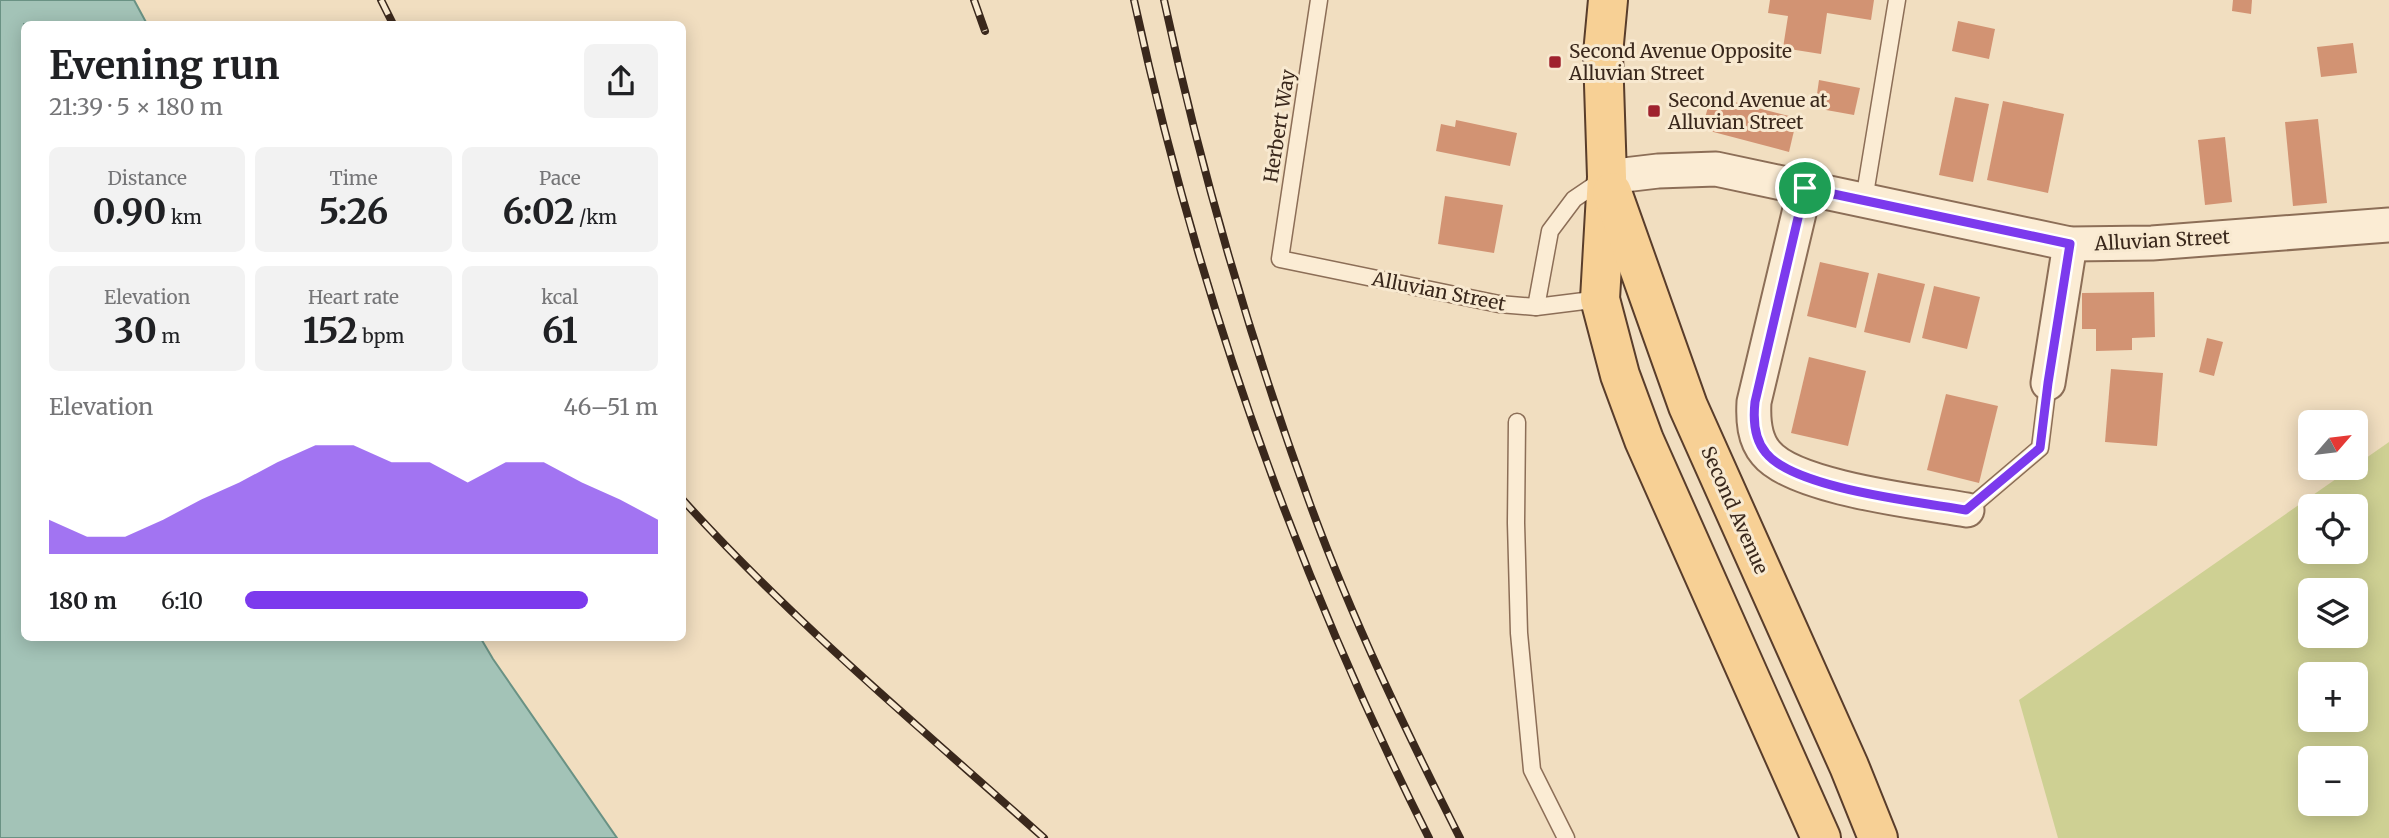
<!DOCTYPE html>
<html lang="en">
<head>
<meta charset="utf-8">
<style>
  body { margin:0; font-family:Merriweather,serif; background:#f2f2f2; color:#202124; height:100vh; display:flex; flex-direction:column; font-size:26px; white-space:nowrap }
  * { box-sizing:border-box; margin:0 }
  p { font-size:23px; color:#757577 }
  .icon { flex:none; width:38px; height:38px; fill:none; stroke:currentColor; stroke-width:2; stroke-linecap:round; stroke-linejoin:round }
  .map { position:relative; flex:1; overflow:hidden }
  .drawer { position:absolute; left:21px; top:21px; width:665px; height:620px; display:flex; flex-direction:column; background:#fff; border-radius:10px; box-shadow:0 4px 18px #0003 }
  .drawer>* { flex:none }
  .needle { width:46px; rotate:62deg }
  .controls { position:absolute; left:2298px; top:410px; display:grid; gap:14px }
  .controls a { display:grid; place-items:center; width:70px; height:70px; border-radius:10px; background:#fff; box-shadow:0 4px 18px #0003; font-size:35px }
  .pin { position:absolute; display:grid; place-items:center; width:60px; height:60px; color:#fff; margin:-30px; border:4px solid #fff; border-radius:50%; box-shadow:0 2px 7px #0007 }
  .round { display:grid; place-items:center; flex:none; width:74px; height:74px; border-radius:10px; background:#f2f2f2 }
  .headline { display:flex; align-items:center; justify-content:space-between; height:119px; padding:0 28px }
  h1 { font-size:38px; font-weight:700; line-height:52px }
  .figures { display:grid; grid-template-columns:repeat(3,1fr); gap:10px; height:119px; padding:7px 28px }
  .figures div { display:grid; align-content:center; border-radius:10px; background:#f2f2f2; text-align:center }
  .figures b { font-size:35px; font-weight:700 }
  .figures small { font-size:19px; font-weight:400 }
  .figures p { font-size:19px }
  .chart { height:196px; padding:14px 28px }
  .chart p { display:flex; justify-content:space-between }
  .chart svg { width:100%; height:126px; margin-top:7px; fill:#7c3aed; opacity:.7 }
  ul { padding:0 28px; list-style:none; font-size:23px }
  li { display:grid; grid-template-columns:112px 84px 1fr; align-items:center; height:52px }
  li i { height:18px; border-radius:9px; background:#7c3aed }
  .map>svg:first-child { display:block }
  .green { fill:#ced093; fill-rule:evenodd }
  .water { fill:#a3c3b7; stroke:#6a9284; stroke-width:2 }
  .building { fill:#d29373 }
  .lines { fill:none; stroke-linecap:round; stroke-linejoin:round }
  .service-casing { stroke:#8c6e57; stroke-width:19 }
  .minor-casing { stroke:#8c6e57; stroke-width:37 }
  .primary-casing { stroke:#593d2b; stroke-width:42 }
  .service { stroke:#fbecd4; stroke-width:16 }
  .minor { stroke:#fbecd4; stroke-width:33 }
  .primary { stroke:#f7d095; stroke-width:38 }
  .rail-casing { stroke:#3a281c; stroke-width:8 }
  .rail { stroke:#f8e9d0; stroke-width:5; stroke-dasharray:16; stroke-linecap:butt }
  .route-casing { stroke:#fff; stroke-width:14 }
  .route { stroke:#7c3aed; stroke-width:9 }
  .poi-dot { fill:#9f222e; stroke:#f8e9d0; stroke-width:2.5 }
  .labels { text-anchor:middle; stroke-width:6; stroke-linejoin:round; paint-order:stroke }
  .poi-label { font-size:19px; fill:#3a281c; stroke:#f8e9d0; text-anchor:start }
  .street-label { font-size:19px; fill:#3a281c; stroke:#f8e9d0 }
</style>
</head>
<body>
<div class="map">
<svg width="2389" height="838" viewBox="0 0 2389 838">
  <rect width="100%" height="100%" fill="#f1dec0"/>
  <path class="green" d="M2389 442V838H2058L2019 700ZM2310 506H2356V551H2310ZM2310 590H2356V635H2310ZM2310 674H2356V719H2310ZM2310 758H2356V803H2310Z"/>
  <polygon class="water" points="0,0 134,0 147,24 24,24 24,637 480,637 493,659 617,838 0,838"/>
  <g class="building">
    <polygon points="1770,0 1874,0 1871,20 1827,13 1821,54 1783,48 1788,16 1768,13"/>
    <polygon points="2233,0 2252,0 2251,14 2232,11"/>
    <polygon points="1958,21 1995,29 1989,59 1952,51"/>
    <polygon points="2353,43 2357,73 2321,77 2317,47"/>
    <polygon points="1819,80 1860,88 1854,115 1815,108"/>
    <polygon points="1711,96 1797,118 1789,152 1702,129"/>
    <polygon points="1955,97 1989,104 1973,182 1939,175"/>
    <polygon points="2003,101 2064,114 2048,193 1987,180"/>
    <polygon points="2318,119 2327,203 2293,206 2285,122"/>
    <polygon points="1456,120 1517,133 1510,166 1436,151 1441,124 1455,127"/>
    <polygon points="2225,137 2232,202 2205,205 2198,140"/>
    <polygon points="1445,196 1503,205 1494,253 1438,244"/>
    <polygon points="1820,262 1869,273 1856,328 1807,316"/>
    <polygon points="1878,273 1925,284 1910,343 1864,332"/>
    <polygon points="1934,286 1980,297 1967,349 1922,338"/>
    <polygon points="2154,292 2155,337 2132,338 2132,350 2096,351 2096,329 2082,329 2082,293"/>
    <polygon points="2207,338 2223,342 2214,376 2199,372"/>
    <polygon points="1809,357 1866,371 1848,446 1791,433"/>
    <polygon points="2111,369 2163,373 2157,446 2105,442"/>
    <polygon points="1946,394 1998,406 1979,483 1927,470"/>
  </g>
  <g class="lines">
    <g class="service-casing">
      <g id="service">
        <polyline points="1319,0 1280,259 1499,304 1536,307 1600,299"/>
        <polyline points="1864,200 1897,0"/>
        <polyline points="1536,307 1550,231 1574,199 1605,178"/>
        <polyline points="1517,422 1516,523 1519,633 1532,770 1566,838"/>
        <polyline points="1967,510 2040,448 2048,383"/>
      </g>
    </g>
    <g class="minor-casing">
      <g id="minor">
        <polyline points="1607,177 1658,171 1716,169 2070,244 2152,243 2389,225"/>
        <path d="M1805 188 1754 402C1753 420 1754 439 1766 453 1794 488 1921 502 1967 510"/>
        <polyline points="2048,383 2070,244"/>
      </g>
    </g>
    <g class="primary-casing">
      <g id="primary">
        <polyline points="1608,0 1603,54 1607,177 1600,299 1620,375 1644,440 1821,838"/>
        <polyline points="1612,192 1688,406 1849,766 1878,838"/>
      </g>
    </g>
    <use href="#service" class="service"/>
    <use href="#minor" class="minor"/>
    <use href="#primary" class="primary"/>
    <g class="rail-casing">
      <g id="rail">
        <polyline points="381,0 393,24"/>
        <polyline points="974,0 985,31"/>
        <path d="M1134 0C1197 291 1295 572 1429 838"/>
        <path d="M1164 0C1201 171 1250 340 1310 504 1352 619 1405 729 1460 838"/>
        <path d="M682 499C793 622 921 728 1044 838"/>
      </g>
    </g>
    <use href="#rail" class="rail"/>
  </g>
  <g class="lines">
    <g class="route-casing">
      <path id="route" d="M1805 188 2070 244 2048 383 2040 448 1966 510C1920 502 1795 489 1766 453 1754 439 1753 420 1755 402Z"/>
    </g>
    <use href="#route" class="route"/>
  </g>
  <g class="poi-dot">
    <rect x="1548" y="55" width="14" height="14" rx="3.5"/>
    <rect x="1647" y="104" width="14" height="14" rx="3.5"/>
  </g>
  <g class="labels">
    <g class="poi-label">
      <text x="1569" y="58">Second Avenue Opposite<tspan x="1569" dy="22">Alluvian Street</tspan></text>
      <text x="1668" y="107">Second Avenue at<tspan x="1668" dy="22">Alluvian Street</tspan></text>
    </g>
    <g class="street-label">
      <text transform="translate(1279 126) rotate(-81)" y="7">Herbert Way</text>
      <text transform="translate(2162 240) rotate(-3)" y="7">Alluvian Street</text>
      <text transform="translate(1439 291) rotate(11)" y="7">Alluvian Street</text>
      <text transform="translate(1735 510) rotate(66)" y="7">Second Avenue</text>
    </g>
  </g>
</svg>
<div class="controls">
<a><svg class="needle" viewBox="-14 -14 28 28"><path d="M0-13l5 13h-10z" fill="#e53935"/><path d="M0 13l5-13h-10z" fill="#757577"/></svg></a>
<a><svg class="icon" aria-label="locate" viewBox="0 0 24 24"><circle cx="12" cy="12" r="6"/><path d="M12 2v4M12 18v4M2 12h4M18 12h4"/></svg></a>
<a><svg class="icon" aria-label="layers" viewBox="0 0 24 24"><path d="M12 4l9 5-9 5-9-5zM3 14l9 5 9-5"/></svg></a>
<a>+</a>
<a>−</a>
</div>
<div class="pin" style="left:1805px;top:188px;background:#1e9e55"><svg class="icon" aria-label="arrive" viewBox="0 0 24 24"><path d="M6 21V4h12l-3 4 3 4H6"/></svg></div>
<section class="drawer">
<div class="headline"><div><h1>Evening run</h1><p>21:39 · 5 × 180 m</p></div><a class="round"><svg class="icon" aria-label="share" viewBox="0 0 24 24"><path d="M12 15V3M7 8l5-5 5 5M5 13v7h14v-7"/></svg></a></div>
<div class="figures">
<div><p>Distance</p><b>0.90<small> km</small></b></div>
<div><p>Time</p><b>5:26</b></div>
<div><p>Pace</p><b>6:02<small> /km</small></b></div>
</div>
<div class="figures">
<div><p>Elevation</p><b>30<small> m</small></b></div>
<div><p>Heart rate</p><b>152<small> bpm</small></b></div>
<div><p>kcal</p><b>61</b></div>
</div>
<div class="chart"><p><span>Elevation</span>46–51 m</p>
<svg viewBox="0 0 160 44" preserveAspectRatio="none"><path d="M0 44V32L10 38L20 38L30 32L40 25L50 19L60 12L70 6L80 6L90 12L100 12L110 19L120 12L130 12L140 19L150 25L160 32V44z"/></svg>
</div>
<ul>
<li><b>180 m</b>6:10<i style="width:83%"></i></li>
</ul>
</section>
</div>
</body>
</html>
